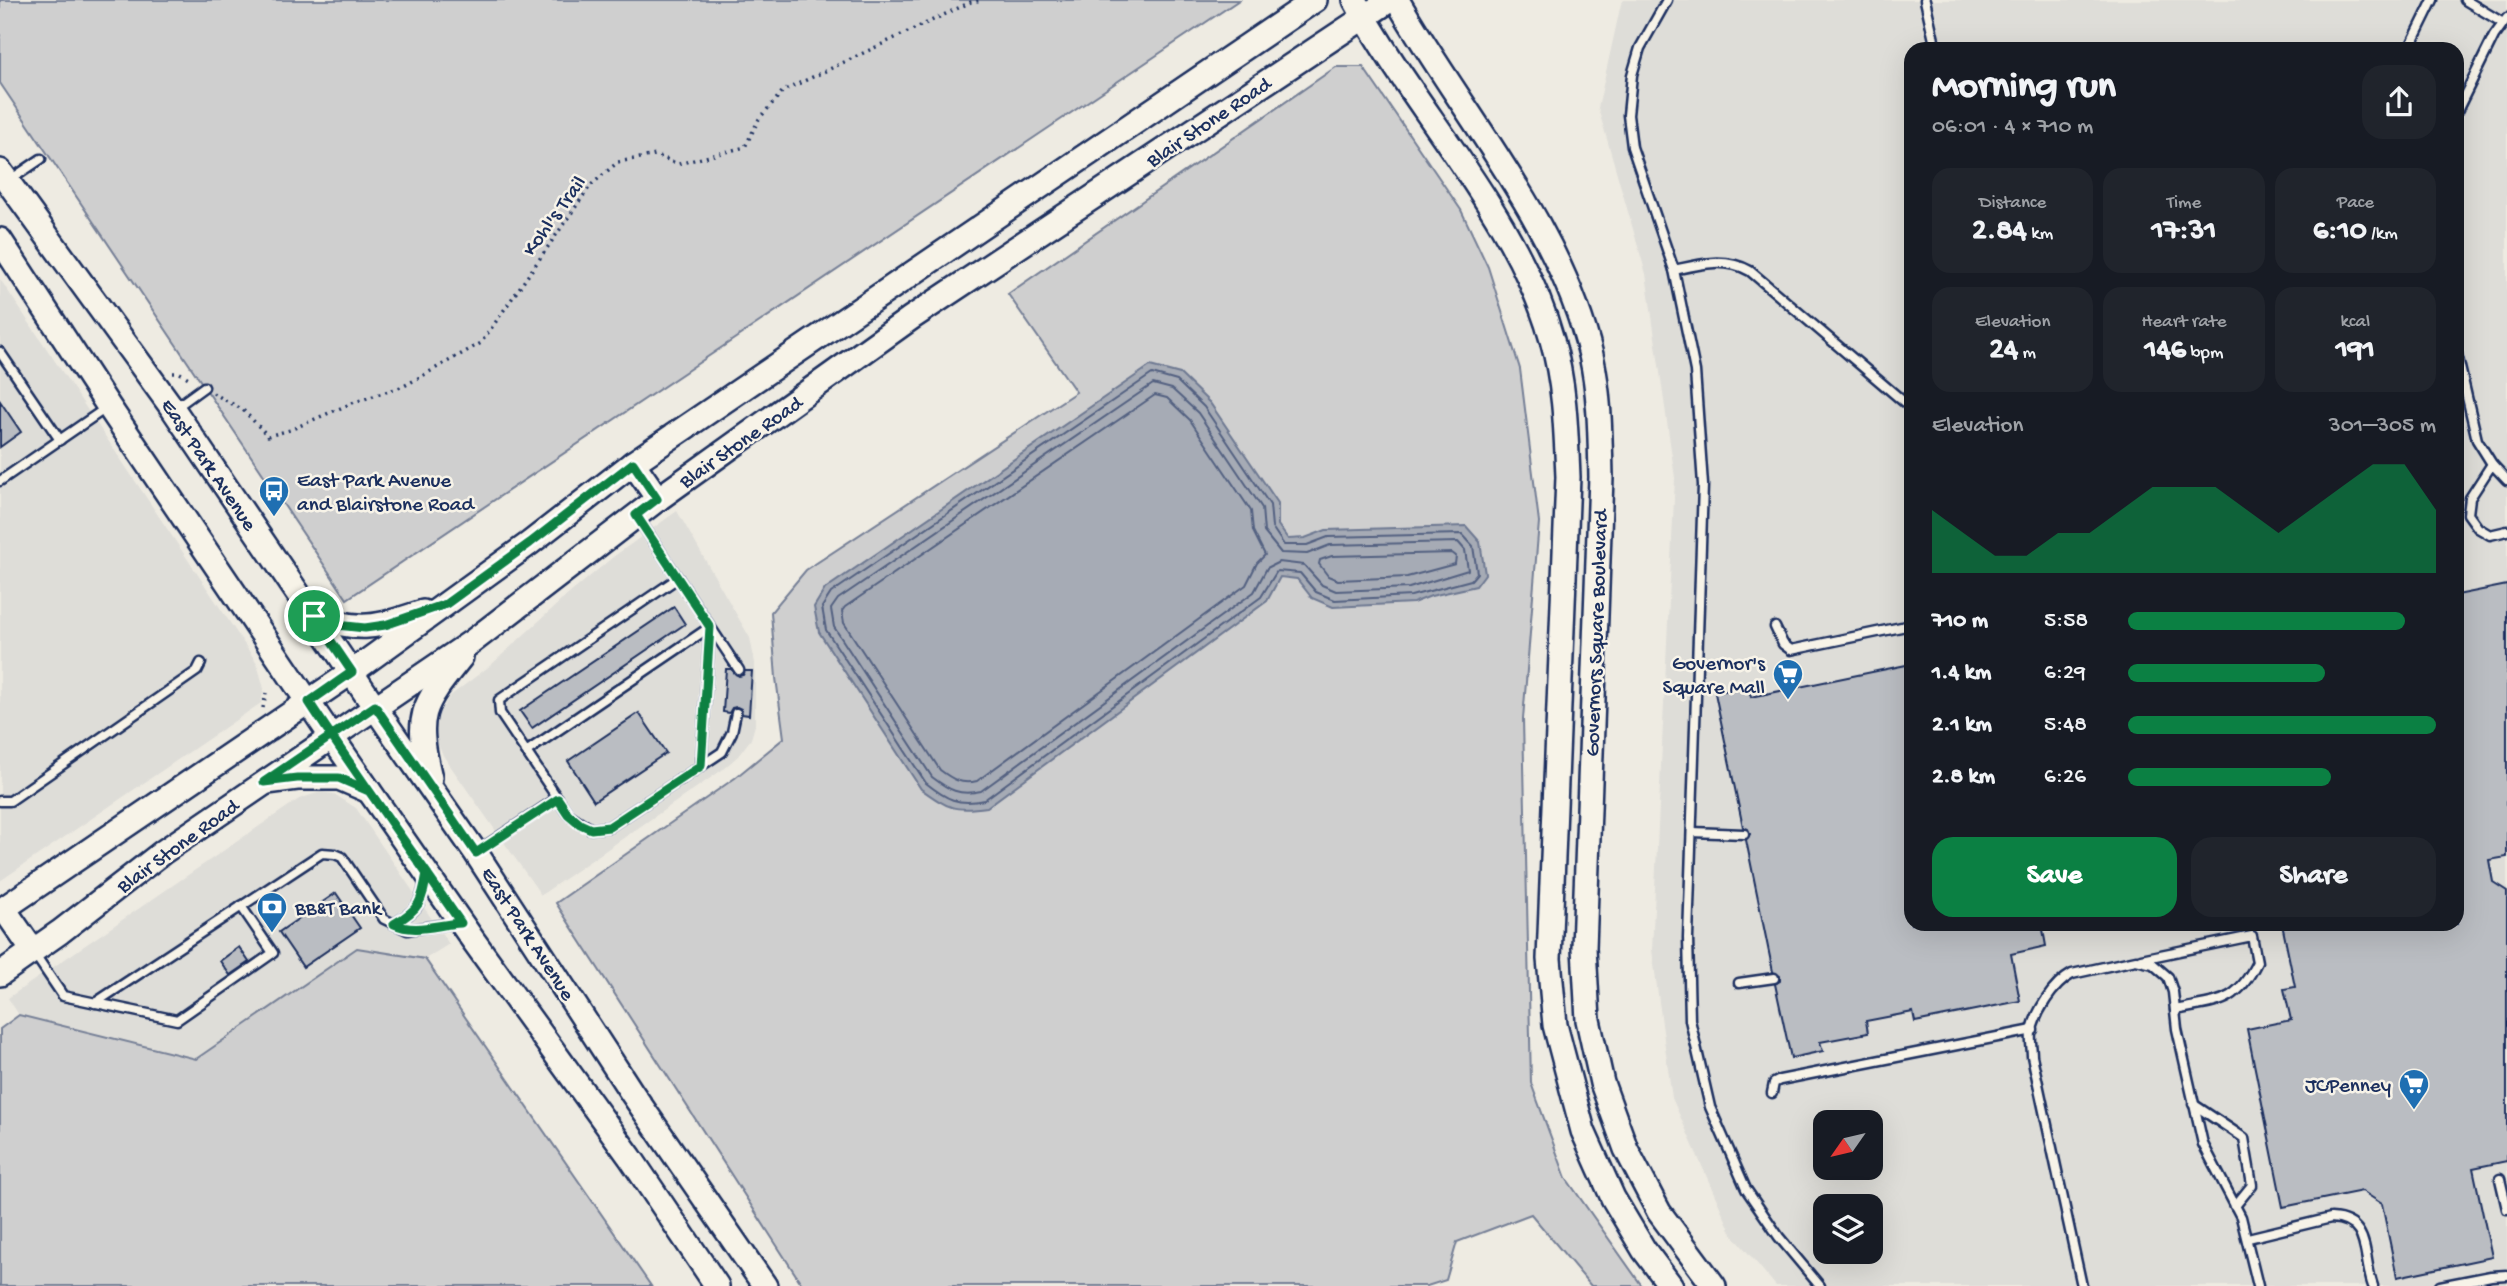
<!DOCTYPE html>
<html lang="en">
<head>
<meta charset="utf-8">
<style>
  body { margin:0; font-family:"Gochi Hand",sans-serif; background:#20242c; color:#f1f3f6; height:100vh; display:flex; flex-direction:column; font-size:26px; white-space:nowrap }
  * { box-sizing:border-box; margin:0 }
  p { font-size:23px; color:#9ea1a6 }
  .icon { flex:none; width:38px; height:38px; fill:none; stroke:currentColor; stroke-width:2; stroke-linecap:round; stroke-linejoin:round }
  .map { position:relative; flex:1; overflow:hidden }
  .side { position:absolute; left:1904px; top:42px; width:560px; height:889px; display:flex; flex-direction:column; background:#171b24; border-radius:21px; box-shadow:0 7px 28px #0002 }
  .side>* { flex:none }
  .needle { width:46px; rotate:236deg }
  .controls { position:absolute; left:1813px; top:1110px; display:grid; gap:14px }
  .controls a { display:grid; place-items:center; width:70px; height:70px; border-radius:14px; background:#171b24; box-shadow:0 7px 28px #0002; font-size:35px }
  .pin { position:absolute; display:grid; place-items:center; width:60px; height:60px; color:#fff; margin:-30px; border:4px solid #fff; border-radius:50%; box-shadow:0 2px 7px #0007 }
  .round { display:grid; place-items:center; flex:none; width:74px; height:74px; border-radius:21px; background:#20242c }
  .summary { display:flex; align-items:center; justify-content:space-between; height:119px; padding:0 28px }
  h1 { font-size:38px; font-weight:700; line-height:52px }
  .stats { display:grid; grid-template-columns:repeat(3,1fr); gap:10px; height:119px; padding:7px 28px }
  .stats div { display:grid; align-content:center; border-radius:18px; background:#20242c; text-align:center }
  .stats b { font-size:30px; font-weight:700 }
  .stats small { font-size:19px; font-weight:400 }
  .stats p { font-size:19px }
  .chart { height:196px; padding:14px 28px }
  .chart p { display:flex; justify-content:space-between }
  .chart svg { width:100%; height:126px; margin-top:7px; fill:#0b8043; opacity:.7 }
  .primary-button { display:flex; gap:14px; margin-top:auto; padding:14px 28px }
  .primary-button a { flex:1; height:80px; border-radius:21px; background:#0b8043; color:#fff; font-size:28px; font-weight:700; line-height:80px; text-align:center }
  .primary-button a+a { background:#20242c; color:#f1f3f6 }
  ul { padding:0 28px; list-style:none; font-size:23px }
  li { display:grid; grid-template-columns:112px 84px 1fr; align-items:center; height:52px }
  li i { height:18px; border-radius:9px; background:#0b8043 }
  .map>svg:first-child { display:block }
  .built { fill:#deddd8; fill-rule:evenodd }
  .green { fill:#cfcfcf; stroke:#757f96; stroke-width:2 }
  .water { fill:#a6abb5; stroke:#6e7992; stroke-width:2 }
  .lines { fill:none; stroke-linecap:round; stroke-linejoin:round }
  .shore { stroke:#536181; stroke-width:2 }
  .building { fill:#babdc2; stroke:#1b2f5e; stroke-width:2 }
  .lane-casing { stroke:#1b2f5e; stroke-width:13 }
  .secondary-casing { stroke:#1b2f5e; stroke-width:28 }
  .path { stroke:#1b2f5e; stroke-width:3.5; stroke-dasharray:2 5; stroke-linecap:butt }
  .lane { stroke:#f7f3e8; stroke-width:8 }
  .secondary { stroke:#f7f3e8; stroke-width:23 }
  .route-casing { stroke:#fff; stroke-width:14 }
  .route { stroke:#0b8043; stroke-width:9 }
  .labels { text-anchor:middle; stroke-width:5; stroke-linejoin:round; paint-order:stroke }
  .street-label { font-size:21px; fill:#1b2f5e; stroke:#f7f3e8 }
  .poi-label { font-size:21px; fill:#1b2f5e; stroke:#f7f3e8; text-anchor:start }
</style>
</head>
<body>
<div class="map">
<svg width="2507" height="1286" viewBox="0 0 2507 1286">
  <rect width="100%" height="100%" fill="#eeebe2"/>
  <filter id="ink" filterUnits="userSpaceOnUse"><feTurbulence type="fractalNoise" baseFrequency=".0143" numOctaves="2"/><feDisplacementMap in="SourceGraphic" scale="14" xChannelSelector="R" yChannelSelector="G"/><feConvolveMatrix kernelMatrix="1 2 1 2 8 2 1 2 1" color-interpolation-filters="sRGB"/></filter>
  <g filter="url(#ink)">
    <g class="built">
      <path d="M1624 0H2507V1286H1776L1732 1234 1672 1098 1652 950 1675 478 1646 274 1598 108 1621 4ZM1911 49H2457V924H1911ZM1825 1122H1871V1167H1825ZM1825 1206H1871V1251H1825Z"/>
      <polygon points="0,279 257,663 264,689 261,703 0,881"/>
      <polygon points="677,511 750,638 755,663 755,725 751,739 738,756 722,770 541,895 444,757 436,741 437,716 450,696 491,665 563,599 613,557"/>
      <polygon points="320,792 334,794 356,808 449,944 425,959 357,949 196,1059 19,1015 8,998 299,799"/>
    </g>
    <g class="green">
      <polygon points="0,0 1239,0 347,599 0,83"/>
      <polygon points="1336,67 1363,67 1461,210 1488,267 1520,369 1539,522 1523,719 1531,1083 1566,1178 1642,1286 1591,1286 1531,1214 1457,1242 1446,1280 1427,1286 803,1286 556,903 735,778 784,738 776,678 771,612 806,570 1076,392 1008,294"/>
      <polygon points="357,948 425,959 651,1286 0,1286 0,1029 19,1015 196,1059"/>
    </g>
    <path class="water" d="M1150 366 1180 374 1210 403 1278 503V525L1288 539 1305 538 1326 530 1466 526 1480 542 1485 574 1476 586 1431 596 1413 603 1333 607 1312 598 1297 579 1280 577 1267 601 987 807C953 812 948 808 921 789L819 632 814 607 825 589Z"/>
    <g class="lines">
      <g class="shore">
        <path d="M1152 374 1177 381 1204 407 1270 505 1272 527 1284 545H1307L1328 537 1462 534 1473 546 1477 573 1471 580 1411 596 1335 600 1316 592 1300 573 1277 571 1261 597 984 800C958 806 946 799 926 783L826 630 822 607 831 593Z"/>
        <path d="M1153 384 1172 389 1198 413 1262 508 1264 532 1281 553 1307 554 1330 545 1458 542 1465 550 1468 570 1409 588 1336 591 1322 585 1304 565 1279 562 1267 568 1254 592 981 791C959 796 949 790 932 777L834 627 831 609 838 599Z"/>
        <path d="M1155 395 1167 398 1190 420 1251 511 1253 531 1265 555 1257 563 1246 585 977 781C961 785 952 779 940 770L844 623 842 611 845 607Z"/>
        <polygon points="1452,553 1456,556 1455,564 1407,577 1338,580 1328,576 1319,564 1320,560 1332,556"/>
      </g>
    </g>
    <g class="building">
      <polygon points="0,401 21,432 0,447"/>
      <polygon points="2507,585 2507,857 2489,860 2493,882 2507,891 2507,1161 2473,1168 2492,1257 2397,1277 2382,1204 2362,1191 2283,1207 2247,1029 2291,1020 2284,989 2295,987 2282,924 2457,924 2457,595"/>
      <polygon points="674,607 685,624 532,728 520,711"/>
      <polygon points="1911,664 1911,924 2042,924 2046,946 2011,954 2020,1001 1915,1022 1913,1012 1866,1021 1868,1033 1820,1042 1823,1051 1791,1058 1775,984 1780,981 1780,976 1773,972 1746,840 1750,834 1748,829 1743,827 1715,693 1748,686 1751,697"/>
      <polygon points="726,669 731,669 739,676 743,675 745,671 752,671 749,715 742,714 741,709 737,707 732,708 729,713 723,712"/>
      <polygon points="639,713 666,753 594,801 568,761"/>
      <polygon points="336,893 360,928 303,967 279,932"/>
      <polygon points="239,947 249,962 230,975 220,961"/>
    </g>
    <g class="lines">
      <g class="lane-casing">
        <g id="lane">
          <polyline points="1667,0 1640,48 1632,75 1628,115 1632,147 1674,270 1695,371 1703,485 1688,938 1690,1020 1710,1107 1746,1189 1779,1237 1820,1286"/>
          <polyline points="1925,0 1936,49"/>
          <polyline points="2465,0 2503,23"/>
          <polyline points="2409,49 2433,0"/>
          <polyline points="2457,111 2494,36 2507,18"/>
          <polyline points="10,180 41,159"/>
          <path d="M1674 270C1700 264 1725 257 1750 271L1911 408"/>
          <polyline points="0,352 60,440"/>
          <polyline points="2457,354 2477,440 2492,464 2507,480"/>
          <polyline points="175,408 204,387"/>
          <polyline points="2492,464 2470,498 2468,514 2478,528 2490,535 2507,531"/>
          <polyline points="0,481 106,408"/>
          <polyline points="638,518 739,670"/>
          <polyline points="678,578 499,700 500,713 568,814 591,829 609,827 722,752 732,732 736,713"/>
          <polyline points="1775,627 1783,644 1791,650 1911,625"/>
          <polyline points="526,752 710,627"/>
          <polyline points="701,766 710,627"/>
          <polyline points="0,801 10,801 197,671 201,663"/>
          <polyline points="1692,832 1744,834"/>
          <polyline points="478,851 558,798"/>
          <path d="M394 924C416 911 421 906 425 881"/>
          <polyline points="34,953 63,996 177,1020 273,953 241,906"/>
          <path d="M2141 959 2252 936 2257 962C2236 1005 2218 1001 2175 1010"/>
          <polyline points="1739,983 1774,978"/>
          <polyline points="95,1003 322,853 335,854 342,857 384,919 407,930 455,923"/>
          <polyline points="1772,1093 1774,1083 1780,1080 2033,1030"/>
          <polyline points="2193,1104 2244,1138 2252,1185 2235,1206"/>
          <polyline points="2500,1179 2507,1209"/>
          <path d="M2248 1238 2331 1218C2372 1220 2362 1257 2373 1286"/>
          <path d="M2082 1286 2032 1056C2032 1048 2030 1040 2031 1033 2036 1012 2052 985 2072 974L2136 960 2153 964 2168 977 2173 992 2177 1029 2203 1144 2241 1217 2258 1286"/>
          <polyline points="2440,1286 2491,1276 2507,1275"/>
        </g>
      </g>
      <g class="secondary-casing">
        <g id="secondary">
          <path d="M1355 0C1416 113 1517 214 1552 340 1565 385 1566 431 1568 477L1549 959 1555 1025 1583 1131 1613 1198 1644 1250 1671 1286"/>
          <path d="M1397 0C1463 115 1559 223 1591 355 1600 395 1600 436 1601 477L1584 948 1588 1020 1602 1083 1626 1149 1659 1212 1714 1286"/>
          <polyline points="0,171 173,409 389,728 476,853 632,1093 765,1286"/>
          <polyline points="0,240 109,407 331,736 473,940 630,1157 717,1286"/>
          <polyline points="633,463 658,499"/>
          <path d="M314 616C361 633 377 627 423 612"/>
          <path d="M430 778C415 714 421 707 461 657"/>
          <polyline points="267,782 297,778 339,778 369,791"/>
          <polyline points="4,909 33,951"/>
          <polyline points="0,911 352,672 530,543 633,463 1315,0"/>
          <polyline points="0,974 60,932 163,852 473,641 658,499 911,318 1390,0"/>
        </g>
      </g>
      <g class="path">
        <polyline points="173,373 180,373 192,380"/>
        <polyline points="213,393 243,410 268,436 290,430 352,403 404,386 481,343 591,185 618,162 656,155 678,164 745,147 759,119 783,91 971,2 982,0"/>
        <polyline points="263,708 266,693"/>
      </g>
      <use href="#lane" class="lane"/>
      <use href="#secondary" class="secondary"/>
    </g>
  </g>
  <g class="lines" filter="url(#ink)">
    <g class="route-casing">
      <path id="route" d="M314 616 352 672 309 702C347 760 387 817 427 873 422 902 420 909 394 924 415 934 438 924 461 923L369 791 339 778H297L264 782 375 706 476 853 558 799 568 814 580 824 591 829 609 827 701 766 710 627 636 515 657 499 633 463 530 543 446 604 385 625 365 628 337 625 314 616"/>
    </g>
    <use href="#route" class="route"/>
  </g>
  <defs>
    <g id="bus-pin" transform="scale(1.575)"><path d="M0 17L-7.5 6A9.5 9.5 0 1 1 7.5 6Z" fill="#1f6fb2" stroke="#f7f3e8"/><path d="M-5-6H5V4H4V6H2V4H-2V6H-4V4H-5ZM-3.5-4V0h7V-4ZM-3.5 1.2v1.5H-2V1.2ZM2 1.2v1.5H3.5V1.2Z" fill="#fff"/></g>
    <g id="supermarket-pin" transform="scale(1.575)"><path d="M0 17L-7.5 6A9.5 9.5 0 1 1 7.5 6Z" fill="#1f6fb2" stroke="#f7f3e8"/><path d="M-6-5.5h2.5l.6 2H6L4.5 2H-2.5L-4.4-4H-6ZM-1.5 3.2a1.3 1.3 0 1 0 .1 0ZM3 3.2a1.3 1.3 0 1 0 .1 0Z" fill="#fff"/></g>
    <g id="bank-pin" transform="scale(1.575)"><path d="M0 17L-7.5 6A9.5 9.5 0 1 1 7.5 6Z" fill="#1f6fb2" stroke="#f7f3e8"/><path d="M-6-4H6V4H-6ZM0-2.3a2.3 2.3 0 1 0 0 4.6a2.3 2.3 0 1 0 0-4.6Z" fill="#fff"/></g>
  </defs>
  <g fill-rule="evenodd">
    <use href="#bus-pin" x="274" y="491"/>
    <use href="#supermarket-pin" x="1788" y="674"/>
    <use href="#bank-pin" x="272" y="907"/>
    <use href="#supermarket-pin" x="2414" y="1084"/>
  </g>
  <g class="labels">
    <g class="street-label">
      <text transform="translate(1208 121) rotate(-34)" y="7">Blair Stone Road</text>
      <text transform="translate(553 215) rotate(-54)" y="7">Kohl's Trail</text>
      <text transform="translate(740 441) rotate(-35)" y="7">Blair Stone Road</text>
      <text transform="translate(210 464) rotate(56)" y="7">East Park Avenue</text>
      <text transform="translate(1595 633) rotate(-88)" y="7">Governors Square Boulevard</text>
      <text transform="translate(177 845) rotate(-36)" y="7">Blair Stone Road</text>
      <text transform="translate(529 933) rotate(57)" y="7">East Park Avenue</text>
    </g>
    <g class="poi-label">
      <text x="297" y="486">East Park Avenue<tspan x="297" dy="24">and Blairstone Road</tspan></text>
      <text x="1765" y="669" text-anchor="end">Governor's<tspan x="1765" dy="24">Square Mall</tspan></text>
      <text x="295" y="914">BB&amp;T Bank</text>
      <text x="2391" y="1091" text-anchor="end">JCPenney</text>
    </g>
  </g>
</svg>
<div class="controls">
<a><svg class="needle" viewBox="-14 -14 28 28"><path d="M0-13l5 13h-10z" fill="#e53935"/><path d="M0 13l5-13h-10z" fill="#9ea1a6"/></svg></a>
<a><svg class="icon" aria-label="layers" viewBox="0 0 24 24"><path d="M12 4l9 5-9 5-9-5zM3 14l9 5 9-5"/></svg></a>
</div>
<div class="pin" style="left:314px;top:616px;background:#1e9e55"><svg class="icon" aria-label="arrive" viewBox="0 0 24 24"><path d="M6 21V4h12l-3 4 3 4H6"/></svg></div>
<section class="side">
<div class="summary"><div><h1>Morning run</h1><p>06:01 · 4 × 710 m</p></div><a class="round"><svg class="icon" aria-label="share" viewBox="0 0 24 24"><path d="M12 15V3M7 8l5-5 5 5M5 13v7h14v-7"/></svg></a></div>
<div class="stats">
<div><p>Distance</p><b>2.84<small> km</small></b></div>
<div><p>Time</p><b>17:31</b></div>
<div><p>Pace</p><b>6:10<small> /km</small></b></div>
</div>
<div class="stats">
<div><p>Elevation</p><b>24<small> m</small></b></div>
<div><p>Heart rate</p><b>146<small> bpm</small></b></div>
<div><p>kcal</p><b>191</b></div>
</div>
<div class="chart"><p><span>Elevation</span>301–305 m</p>
<svg viewBox="0 0 160 44" preserveAspectRatio="none"><path d="M0 44V22L10 30L20 38L30 38L40 30L50 30L60 22L70 14L80 14L90 14L100 22L110 30L120 22L130 14L140 6L150 6L160 22V44z"/></svg>
</div>
<ul>
<li><b>710 m</b>5:58<i style="width:90%"></i></li>
<li><b>1.4 km</b>6:29<i style="width:64%"></i></li>
<li><b>2.1 km</b>5:48<i style="width:100%"></i></li>
<li><b>2.8 km</b>6:26<i style="width:66%"></i></li>
</ul>
<div class="primary-button"><a>Save</a><a>Share</a></div>
</section>
</div>
</body>
</html>
